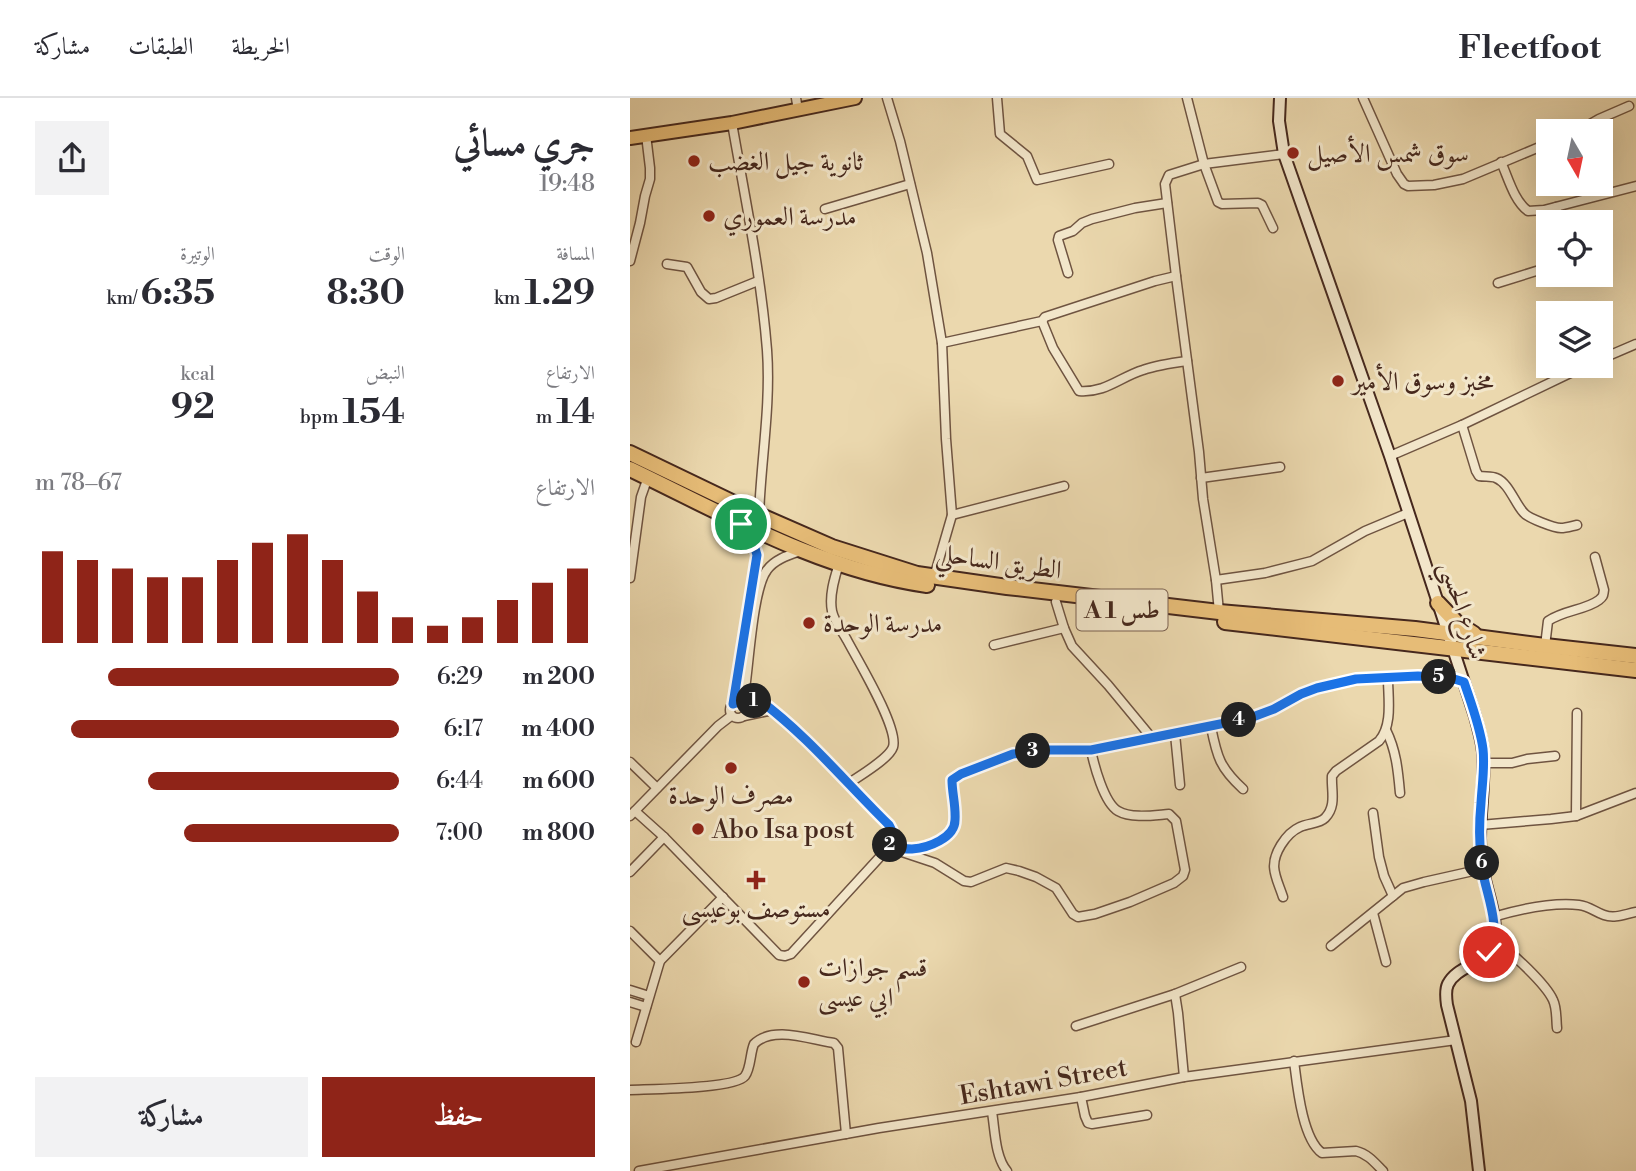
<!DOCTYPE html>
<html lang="ar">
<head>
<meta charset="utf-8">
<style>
  body { margin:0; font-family:"Libre Bodoni",Amiri,serif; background:#f2f2f3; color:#2b2b33; direction:rtl; height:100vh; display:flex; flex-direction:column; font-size:26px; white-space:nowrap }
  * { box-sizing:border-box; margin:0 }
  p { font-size:23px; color:#7c7c81 }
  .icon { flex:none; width:38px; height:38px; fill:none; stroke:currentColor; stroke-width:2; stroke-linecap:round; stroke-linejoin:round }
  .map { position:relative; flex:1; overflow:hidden; direction:ltr }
  .panel { display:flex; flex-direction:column; background:#fff; width:630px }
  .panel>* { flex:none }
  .needle { width:46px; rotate:171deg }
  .controls { position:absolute; left:906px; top:21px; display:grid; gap:14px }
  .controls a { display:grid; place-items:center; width:77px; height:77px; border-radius:0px; background:#fff; box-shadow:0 7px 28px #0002; font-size:35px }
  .pin { position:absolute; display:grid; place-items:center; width:60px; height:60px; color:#fff; margin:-30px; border:4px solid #fff; border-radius:50%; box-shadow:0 2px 7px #0007 }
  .km { position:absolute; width:35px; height:35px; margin:-18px; border-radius:50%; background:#222; color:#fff; font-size:19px; line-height:35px; text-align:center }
  .round { display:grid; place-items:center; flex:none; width:74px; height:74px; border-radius:0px; background:#f2f2f3 }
  .summary { display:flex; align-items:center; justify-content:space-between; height:119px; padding:0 35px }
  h1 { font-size:38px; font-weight:700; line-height:52px }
  .figures { display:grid; grid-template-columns:repeat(3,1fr); gap:10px; height:119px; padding:7px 35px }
  .figures div { display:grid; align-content:center }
  .figures b { font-size:35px; font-weight:700 }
  .figures small { font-size:19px; font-weight:400 }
  .figures p { font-size:19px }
  .chart { height:196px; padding:14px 35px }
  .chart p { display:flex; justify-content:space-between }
  .chart svg { width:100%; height:126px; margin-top:7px; stroke:#8f2418; stroke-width:6 }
  .button { display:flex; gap:14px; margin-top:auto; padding:14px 35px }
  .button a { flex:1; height:80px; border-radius:0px; background:#8f2418; color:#fff; font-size:28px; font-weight:700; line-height:80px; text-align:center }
  .button a+a { background:#f2f2f3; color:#2b2b33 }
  ul { padding:0 35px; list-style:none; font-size:23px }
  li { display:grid; grid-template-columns:112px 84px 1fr; align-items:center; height:52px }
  li i { height:18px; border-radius:9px; background:#8f2418 }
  header { display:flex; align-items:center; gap:42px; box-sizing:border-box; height:98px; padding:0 35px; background:#fff; border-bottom:2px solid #e1e1e2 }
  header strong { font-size:33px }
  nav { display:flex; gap:38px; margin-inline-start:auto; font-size:24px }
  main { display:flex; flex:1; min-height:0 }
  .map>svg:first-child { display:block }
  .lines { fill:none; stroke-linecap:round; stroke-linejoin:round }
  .street-casing { stroke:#6f5441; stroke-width:11 }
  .secondary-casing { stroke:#46281d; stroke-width:14 }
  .primary-casing { stroke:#46281d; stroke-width:16 }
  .highway-casing { stroke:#46281d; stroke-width:18 }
  .street { stroke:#f2e6ca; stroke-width:8 }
  .secondary { stroke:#f2e6ca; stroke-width:10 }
  .primary { stroke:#e6bc77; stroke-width:12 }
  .highway { stroke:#e6bc77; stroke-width:14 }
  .route-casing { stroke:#fff; stroke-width:14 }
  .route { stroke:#1a73e8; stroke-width:9 }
  .poi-dot { fill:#8f2418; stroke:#f2e6ca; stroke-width:2.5 }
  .labels { text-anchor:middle; stroke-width:6; stroke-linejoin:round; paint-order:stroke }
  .shield { fill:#f2e6ca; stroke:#7a6151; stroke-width:2 }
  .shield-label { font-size:24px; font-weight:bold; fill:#46281d }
  .poi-label { font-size:26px; fill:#46281d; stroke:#f2e6ca; text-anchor:start }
  .street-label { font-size:26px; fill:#46281d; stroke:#f2e6ca }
</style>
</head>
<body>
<header>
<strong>Fleetfoot</strong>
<nav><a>الخريطة</a><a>الطبقات</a><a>مشاركة</a></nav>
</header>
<main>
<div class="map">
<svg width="1006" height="1073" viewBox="0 0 1006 1073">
  <rect width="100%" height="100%" fill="#ebd8ae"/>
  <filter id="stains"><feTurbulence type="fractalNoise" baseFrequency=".00286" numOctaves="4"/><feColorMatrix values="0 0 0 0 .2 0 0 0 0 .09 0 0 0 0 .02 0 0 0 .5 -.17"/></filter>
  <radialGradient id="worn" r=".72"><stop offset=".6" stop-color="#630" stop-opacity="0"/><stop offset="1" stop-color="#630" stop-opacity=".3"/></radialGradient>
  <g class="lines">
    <g class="street-casing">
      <g id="street">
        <polyline points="166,0 168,12"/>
        <polyline points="257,0 270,43 297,155 312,245 316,341 322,417 304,479"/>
        <polyline points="367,0 370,36 397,58 407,82 479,66"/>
        <polyline points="557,0 574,66 588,104 592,106 628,105 632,107 643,130"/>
        <polyline points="733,0 767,76 774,86 778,88 804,87 833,81 919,45"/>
        <path d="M102 25C115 100 131 176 137 252 141 307 131 362 129 417"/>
        <polyline points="948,33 969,21 999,8"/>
        <path d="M871 64C878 79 884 103 898 113L914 112 1006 88"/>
        <polyline points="926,109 930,124"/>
        <polyline points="195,111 280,86"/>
        <polyline points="0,163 10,125 15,98 20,81 20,70 16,37"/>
        <polyline points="37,166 57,169 71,194 79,201 86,200 128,183"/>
        <polyline points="438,175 428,142 429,138 443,133 452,125 462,121 505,110 537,105"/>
        <polyline points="868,185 919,169"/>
        <path d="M412 223 423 250 449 293C476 295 490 279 513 272 527 267 542 265 557 263"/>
        <polyline points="312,245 412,223 415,219 525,183 546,178"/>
        <polyline points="971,261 1006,246"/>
        <path d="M832 327 846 373 849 378C855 379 862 378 866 380 879 385 885 406 894 415 898 420 924 430 931 430 936 430 942 428 947 427"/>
        <polyline points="760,358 832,327 955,268"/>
        <polyline points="571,380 650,369"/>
        <polyline points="322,417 434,388"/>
        <path d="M209 466C204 481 199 498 202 513 204 523 212 533 217 542 227 561 269 630 263 649 259 661 229 678 218 686"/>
        <polyline points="0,480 11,399 18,379"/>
        <polyline points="586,482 635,475 682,463 735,433 778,415"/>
        <polyline points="426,504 434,530 442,548 478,587 521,639"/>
        <polyline points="589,514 586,482 573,401 569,354 546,178 535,86 539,77 574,66 654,56"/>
        <polyline points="364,547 434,530"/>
        <path d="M915 548 918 523C934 512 956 512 969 502 974 498 973 497 974 492L965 459"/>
        <circle cx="108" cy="612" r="8"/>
        <path d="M111 605 115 591C119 565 123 490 137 472 145 461 159 457 171 453"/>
        <polyline points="103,606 107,591 127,457 124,447 113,428"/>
        <polyline points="114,618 143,612"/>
        <path d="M581 629C587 659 590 670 613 691"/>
        <path d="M756 632C766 652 768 672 770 695"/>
        <polyline points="545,636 550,687"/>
        <polyline points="0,664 27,690"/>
        <polyline points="853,665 882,665 897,661 925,658"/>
        <polyline points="743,715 749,759 754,778 763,798"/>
        <polyline points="0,718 88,628 101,618"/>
        <polyline points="946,718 947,615"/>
        <polyline points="850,727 921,721 946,718 1006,695"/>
        <path d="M34 739 149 857 155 858 161 856 259 749C265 740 264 736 259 727L187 652 152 619 115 591"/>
        <path d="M259 749C267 750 274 751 282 751 298 750 325 740 325 721 326 708 321 696 322 682L331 676 383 656 418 651 461 652 521 639 581 629 619 620 644 611 671 596 687 590 726 581 788 578 821 580 833 584"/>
        <path d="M269 753 305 765 334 783 341 784 376 770 389 773 406 779 426 790 443 816 448 819 465 816 500 804 544 785 553 778 555 772 546 723 539 716C525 717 502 721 488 713 474 705 464 667 461 652"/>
        <polyline points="0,774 34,739 5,713"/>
        <path d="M653 799C646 778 638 768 651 747 656 739 661 733 670 729 678 725 689 726 695 720 707 708 701 692 702 678L706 673 749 643C763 627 758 600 758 580"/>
        <polyline points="743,815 756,864"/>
        <path d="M863 819C890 811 920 804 949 807 959 808 965 814 974 817 985 821 995 816 1006 814"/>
        <polyline points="0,833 30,863"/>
        <path d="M864 840C880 854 915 884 923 902 927 910 926 921 927 930"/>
        <polyline points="701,848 773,790 794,784 852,771"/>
        <polyline points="0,892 19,898"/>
        <polyline points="545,896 611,869"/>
        <polyline points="0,904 16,909"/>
        <polyline points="446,928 545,896 548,915 554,979"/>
        <polyline points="6,944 30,863 93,799"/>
        <path d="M664 963C667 986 672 1041 692 1055L726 1053C738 1056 745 1065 753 1073"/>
        <path d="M0 992C19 991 105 991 115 978 121 970 120 955 124 946 143 927 181 942 204 945L208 950 216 1036"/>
        <polyline points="451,999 455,1018 458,1025 462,1026 517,1017"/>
        <path d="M362 1014C365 1032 365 1059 377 1073"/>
        <polyline points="9,1073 249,1030 451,999 554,979 826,942"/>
      </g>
    </g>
    <g class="secondary-casing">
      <path id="secondary" d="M650 0 649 23 654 56 760 358 845 618C848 630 852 642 853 654 856 694 845 734 853 773 857 795 868 820 864 842 859 867 828 866 818 886 815 892 816 900 817 907L841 1003 849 1073"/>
    </g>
    <g class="primary-casing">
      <polyline id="primary" points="0,40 102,25 225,0"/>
    </g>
    <g class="highway-casing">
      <g id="highway">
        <polyline points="0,355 129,417 202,449 287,476 377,489 589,514 785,531 915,548 1006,558"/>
        <path d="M0 371C96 417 190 472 297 487"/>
        <polyline points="808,505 827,525 844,536"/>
        <polyline points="595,524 1006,572"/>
      </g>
    </g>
    <use href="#street" class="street"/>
    <use href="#secondary" class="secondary"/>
    <use href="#primary" class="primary"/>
    <use href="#highway" class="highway"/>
  </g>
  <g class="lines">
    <g class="route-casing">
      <path id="route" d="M111 426 124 447 127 457 103 606 108 604 115 608 128 601C178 638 215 684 259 727 264 736 265 740 259 750 267 750 274 751 282 751 298 750 325 740 325 722 326 708 322 695 322 682L331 676 383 656 418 652H461L620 620 644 611 671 596 687 590 726 581 788 578 821 580 834 584C841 605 850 628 853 651 855 669 852 687 851 705 849 726 849 749 852 770 856 797 872 828 859 854"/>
    </g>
    <use href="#route" class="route"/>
  </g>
  <g class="poi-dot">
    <circle cx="663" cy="55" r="7"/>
    <circle cx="64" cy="63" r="7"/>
    <circle cx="79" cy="118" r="7"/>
    <circle cx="708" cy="283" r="7"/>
    <circle cx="179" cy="525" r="7"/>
    <circle cx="101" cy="670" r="7"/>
    <circle cx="68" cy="731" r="7"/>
    <path d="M122.5 771.5h7v7h7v7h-7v7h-7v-7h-7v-7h7z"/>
    <circle cx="174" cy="884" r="7"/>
  </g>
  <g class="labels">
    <rect class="shield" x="446.5" y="491.5" width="91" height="41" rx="5"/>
    <g class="shield-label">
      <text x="492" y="520">A 1 طس</text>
    </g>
    <g class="poi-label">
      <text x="677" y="64">سوق شمس الأصيل</text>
      <text x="78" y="72">ثانوية جيل الغضب</text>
      <text x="93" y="127">مدرسة العموري</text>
      <text x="722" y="292">مخبز وسوق الأمير</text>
      <text x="193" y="534">مدرسة الوحدة</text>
      <text x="101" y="706" text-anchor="middle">مصرف الوحدة</text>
      <text x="82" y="740">Abo Isa post</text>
      <text x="126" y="819" text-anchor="middle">مستوصف بوعيسى</text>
      <text x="188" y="878">قسم جوازات<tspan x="188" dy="30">ابي عيسى</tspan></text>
    </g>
    <g class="street-label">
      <text transform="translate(369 463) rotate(8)" y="9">الطريق الساحلي</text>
      <text transform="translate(834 512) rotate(72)" y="9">شارع الحسي</text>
      <text transform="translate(413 983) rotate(-10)" y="9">Eshtawi Street</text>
    </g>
  </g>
  <rect width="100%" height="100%" filter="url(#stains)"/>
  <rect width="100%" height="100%" fill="url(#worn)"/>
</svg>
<div class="controls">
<a><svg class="needle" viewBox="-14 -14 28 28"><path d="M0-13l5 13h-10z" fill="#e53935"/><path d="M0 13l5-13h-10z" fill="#7c7c81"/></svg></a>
<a><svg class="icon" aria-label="locate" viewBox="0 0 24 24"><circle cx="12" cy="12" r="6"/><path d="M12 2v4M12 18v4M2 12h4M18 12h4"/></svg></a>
<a><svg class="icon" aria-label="layers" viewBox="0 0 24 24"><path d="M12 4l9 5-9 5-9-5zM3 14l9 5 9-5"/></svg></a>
</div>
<div class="pin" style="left:111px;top:426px;background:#1e9e55"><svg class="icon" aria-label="arrive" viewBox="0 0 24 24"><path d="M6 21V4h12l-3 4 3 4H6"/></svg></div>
<div class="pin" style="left:859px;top:854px;background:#d93025"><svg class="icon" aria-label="check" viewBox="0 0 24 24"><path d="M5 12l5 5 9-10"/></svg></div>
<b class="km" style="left:124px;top:603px">1</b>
<b class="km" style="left:260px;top:747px">2</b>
<b class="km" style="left:403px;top:653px">3</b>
<b class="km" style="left:609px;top:622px">4</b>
<b class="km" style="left:809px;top:579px">5</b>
<b class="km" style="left:852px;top:765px">6</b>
</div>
<section class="panel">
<div class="summary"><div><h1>جري مسائي</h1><p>19:48</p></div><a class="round"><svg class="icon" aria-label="share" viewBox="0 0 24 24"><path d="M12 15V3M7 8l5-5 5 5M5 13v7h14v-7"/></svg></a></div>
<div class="figures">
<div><p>المسافة</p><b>1.29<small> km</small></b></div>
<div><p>الوقت</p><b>8:30</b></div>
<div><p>الوتيرة</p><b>6:35<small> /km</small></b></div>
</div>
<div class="figures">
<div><p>الارتفاع</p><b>14<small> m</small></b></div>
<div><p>النبض</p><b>154<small> bpm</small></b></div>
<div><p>kcal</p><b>92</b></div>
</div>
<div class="chart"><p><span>الارتفاع</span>67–78 m</p>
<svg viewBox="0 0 160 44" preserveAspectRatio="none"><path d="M5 44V12M15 44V15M25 44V18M35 44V21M45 44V21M55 44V15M65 44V9M75 44V6M85 44V15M95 44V26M105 44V35M115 44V38M125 44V35M135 44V29M145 44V23M155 44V18"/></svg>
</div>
<ul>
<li><b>200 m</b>6:29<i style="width:80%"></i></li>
<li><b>400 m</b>6:17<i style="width:90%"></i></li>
<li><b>600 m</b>6:44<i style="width:69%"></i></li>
<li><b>800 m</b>7:00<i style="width:59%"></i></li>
</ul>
<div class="button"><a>حفظ</a><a>مشاركة</a></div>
</section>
</main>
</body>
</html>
